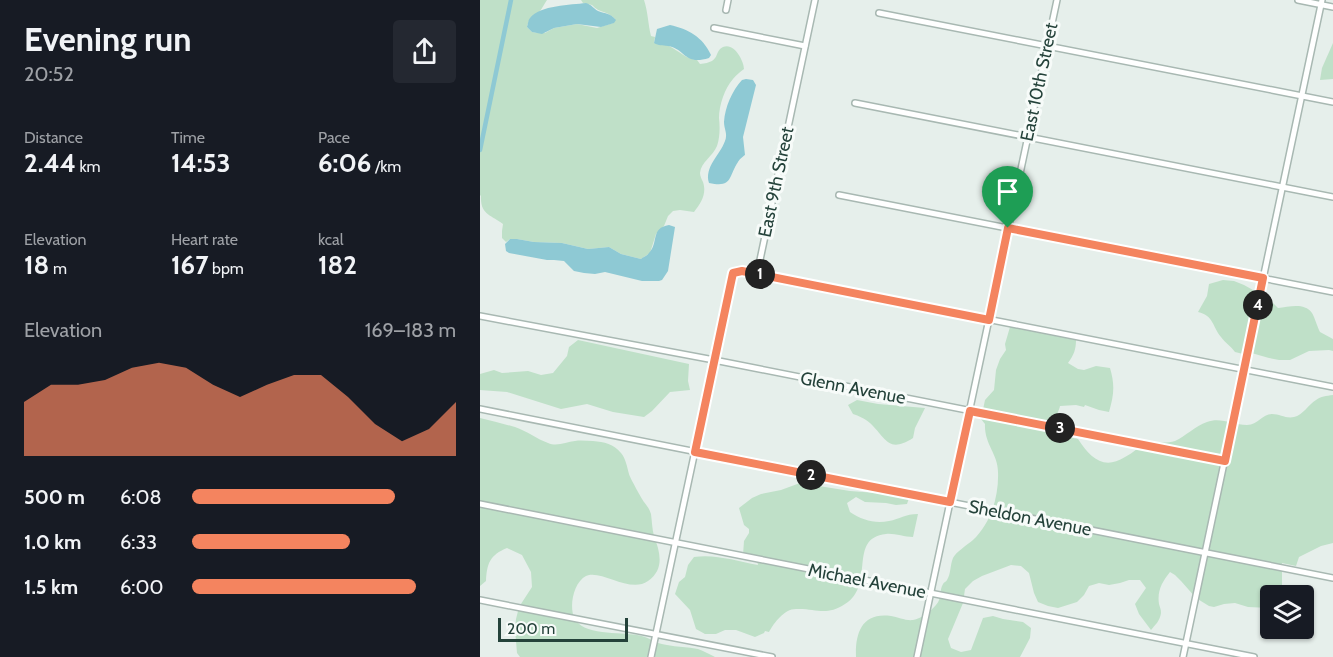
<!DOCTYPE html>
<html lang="en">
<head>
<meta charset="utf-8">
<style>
  body { margin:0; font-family:Cabin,sans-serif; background:#242831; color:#f1f3f6; height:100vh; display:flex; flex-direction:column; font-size:22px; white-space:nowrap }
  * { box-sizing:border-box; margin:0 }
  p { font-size:20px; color:#9ea1a6 }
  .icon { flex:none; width:33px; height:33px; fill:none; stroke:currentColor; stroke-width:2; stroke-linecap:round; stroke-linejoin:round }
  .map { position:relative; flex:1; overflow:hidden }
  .drawer { display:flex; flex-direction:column; background:#171b24; width:480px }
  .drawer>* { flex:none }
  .tools { position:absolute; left:780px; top:585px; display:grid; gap:12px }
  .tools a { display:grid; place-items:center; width:54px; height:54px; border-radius:6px; background:#171b24; box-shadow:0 2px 4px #0004; font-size:30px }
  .scale { position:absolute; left:18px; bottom:15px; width:130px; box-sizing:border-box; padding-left:6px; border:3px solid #24423a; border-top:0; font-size:16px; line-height:21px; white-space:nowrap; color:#24423a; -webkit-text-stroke:4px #f7fbf9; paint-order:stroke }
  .pin { position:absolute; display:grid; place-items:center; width:51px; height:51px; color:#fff; margin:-62px -26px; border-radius:50% 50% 50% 0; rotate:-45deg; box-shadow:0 0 6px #0007 }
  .pin .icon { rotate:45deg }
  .km { position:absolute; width:30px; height:30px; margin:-15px; border-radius:50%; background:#222; color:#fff; font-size:16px; line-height:30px; text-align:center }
  .round { display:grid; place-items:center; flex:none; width:63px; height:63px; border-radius:6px; background:#242831 }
  .summary { display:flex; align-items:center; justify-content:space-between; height:102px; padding:0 24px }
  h1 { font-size:33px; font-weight:800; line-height:45px }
  .figures { display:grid; grid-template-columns:repeat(3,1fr); gap:9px; height:102px; padding:6px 24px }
  .figures div { display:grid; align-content:center }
  .figures b { font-size:26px; font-weight:800 }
  .figures small { font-size:16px; font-weight:400 }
  .figures p { font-size:16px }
  .chart { height:168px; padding:12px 24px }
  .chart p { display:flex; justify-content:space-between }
  .chart svg { width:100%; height:108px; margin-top:6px; fill:#f4845f; opacity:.7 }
  ul { padding:0 24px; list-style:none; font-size:20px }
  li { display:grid; grid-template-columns:96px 72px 1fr; align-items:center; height:45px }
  li i { height:15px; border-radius:8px; background:#f4845f }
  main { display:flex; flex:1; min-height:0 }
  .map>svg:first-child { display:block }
  .green { fill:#bfe0c8 }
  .water { fill:#8ec9d4 }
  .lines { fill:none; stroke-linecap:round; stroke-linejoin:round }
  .canal { stroke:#8ec9d4; stroke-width:4.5 }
  .street-casing { stroke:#a8b8b2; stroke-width:8 }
  .street { stroke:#fff; stroke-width:5 }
  .route-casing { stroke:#fff; stroke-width:12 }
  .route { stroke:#f4845f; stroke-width:8 }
  .labels { text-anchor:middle; stroke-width:6; stroke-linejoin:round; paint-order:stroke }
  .street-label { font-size:18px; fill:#24423a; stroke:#f7fbf9 }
</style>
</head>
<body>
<main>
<section class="drawer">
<div class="summary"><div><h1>Evening run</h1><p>20:52</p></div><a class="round"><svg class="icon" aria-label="share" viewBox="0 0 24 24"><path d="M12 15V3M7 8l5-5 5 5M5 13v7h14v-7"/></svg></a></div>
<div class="figures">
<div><p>Distance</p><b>2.44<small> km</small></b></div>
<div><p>Time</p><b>14:53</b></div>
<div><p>Pace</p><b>6:06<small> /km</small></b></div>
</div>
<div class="figures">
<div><p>Elevation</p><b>18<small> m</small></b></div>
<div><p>Heart rate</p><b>167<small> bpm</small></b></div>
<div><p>kcal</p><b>182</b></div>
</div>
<div class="chart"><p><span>Elevation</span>169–183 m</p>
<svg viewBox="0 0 160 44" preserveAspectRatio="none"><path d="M0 44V22L10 15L20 15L30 13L40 8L50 6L60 8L70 15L80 20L90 15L100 11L110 11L120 20L130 31L140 38L150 33L160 22V44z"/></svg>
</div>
<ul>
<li><b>500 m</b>6:08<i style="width:77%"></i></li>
<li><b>1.0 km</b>6:33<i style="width:60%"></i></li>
<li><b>1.5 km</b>6:00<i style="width:85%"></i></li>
</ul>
</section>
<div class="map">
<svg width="853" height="657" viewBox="0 0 853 657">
  <rect width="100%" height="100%" fill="#e6efeb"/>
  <g class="green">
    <path d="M0 0H67C64 4 62 9 59 12 52 17 49 18 47 27L52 32 58 33H65L74 28 97 24 117 28 133 23 135 19C127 10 120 14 112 5L103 3 101 0H164C168 12 168 24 171 36L175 37 174 43C179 44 185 44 189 46 199 51 206 59 217 60L220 64C242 62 233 52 243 47 254 42 264 61 264 69 260 72 256 75 253 79 245 88 239 105 239 118 240 127 240 137 237 146 233 156 221 162 220 173 220 176 222 180 223 182 227 194 221 203 214 212L200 210 193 211 188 216 184 226 176 234 170 253 161 259 141 254 129 247 108 249 82 243 54 242 37 239H30L26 242 22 238V231L23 224C12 215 0 215 1 196L0 195Z"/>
    <polygon points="853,43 853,79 840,80 842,68"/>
    <path d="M743 280 754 281 764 285 773 290 776 294 789 299 798 308C809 307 824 302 832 313 835 318 837 326 840 332L853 339V351L849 350 829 351 810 360H799L789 358 768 352 763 354 755 352C751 346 745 343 741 337 732 326 734 316 718 312L727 296 729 284Z"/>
    <path d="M530 327 596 340C596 349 594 355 588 363L598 369 604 370 616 366 630 368C635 385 634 395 629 412L619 410 605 405 604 407 596 405 580 406C579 411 575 417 575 421 575 434 589 437 598 439 610 457 623 471 645 457 649 455 653 452 657 449L661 450C669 438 684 445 695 441 706 436 715 426 727 422 741 417 753 425 767 425 778 425 782 414 792 414 800 414 806 419 814 417 823 415 828 405 836 400 841 396 846 396 853 395V543L841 546 819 557 816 566 802 563V587L798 595 790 596V608L768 607 755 603 744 604 734 607 729 606 716 598 701 581 695 575 690 572C682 582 677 591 679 604 680 608 681 609 681 613 680 621 675 625 671 630L659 614 655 604 666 588 660 580H649L640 583 629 585 619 583 609 586 604 595 597 602 578 608 568 606 558 602 554 593 549 573 541 566 531 565 502 576 493 581 485 589 483 603 468 639 471 648 481 652 491 650 503 618 513 616 523 619 543 622 551 628 550 638 540 657H376C375 633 382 612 411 616 418 617 426 621 433 620 441 619 451 611 456 605 462 599 459 590 463 584 464 582 466 582 467 580 471 574 470 565 473 558 476 552 487 545 493 540 511 523 519 496 518 472 518 454 504 444 505 424L501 419 505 400 514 390 516 370 520 359 526 350 525 344Z"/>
    <polygon points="98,340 209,364 208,381 210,390 190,392 172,411 164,417 133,412 107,404 81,409 27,392 0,390 0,374 14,370 22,373 48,371 61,375 73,373 87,356 89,347"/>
    <path d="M377 400 398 404 445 408 435 428 433 438C408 454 406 438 390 423 384 418 379 416 373 414L368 405Z"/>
    <path d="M0 418C12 421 24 424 35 427 47 431 57 439 68 443 77 447 86 442 95 441 101 440 107 441 113 441 124 442 134 444 141 453 146 459 147 467 149 474 150 478 162 499 164 502 167 506 169 508 171 514 172 521 172 529 174 536 180 552 185 569 168 581 150 594 121 569 106 576 94 582 89 605 94 617 101 636 141 632 157 635 167 636 176 644 187 645 197 647 208 647 218 649 224 651 229 654 235 657H40L37 653 35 629 36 619 39 607 52 587 51 572 42 555 27 548C10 555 7 563 6 581L0 586Z"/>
    <path d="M320 483 370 491 410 494 429 498 427 504 416 505 406 503 385 502 376 497 367 503 370 512C382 520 395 524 409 521 420 519 425 514 438 514L433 537C424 537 414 533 406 534 367 538 396 585 365 604 345 617 336 608 316 609 304 609 294 623 289 632L285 631 284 633 275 637 256 630H245L236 634H225L216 629 210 610 195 594 199 582 205 577 208 565 214 557C236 554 256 561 278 565L276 557 263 555 264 541 269 533V529L264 525 259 508 272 498 281 494 301 490Z"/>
  </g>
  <g class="water">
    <path d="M106 3C112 5 113 8 118 11 126 14 130 13 136 20L134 23 121 27 97 24 74 28 62 34 52 32 47 27C48 24 48 20 50 18 60 5 91 5 106 3Z"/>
    <path d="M190 25C208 29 223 37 231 55L229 58C204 66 206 49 188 46 182 45 179 46 174 43L177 29Z"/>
    <path d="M266 79 273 80 276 85 263 137 265 155C263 156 258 161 258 162 248 177 253 188 229 183 224 167 240 155 245 141 248 134 244 129 244 122 245 107 252 91 262 80Z"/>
    <path d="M189 225 195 227 188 271 182 280 179 281H162L125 272 115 274 104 273 94 271 84 261 74 260H67L29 253 26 251 25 244 30 239H37L54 242 82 243 108 249 129 247 141 254 161 259C163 257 167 256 169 253 179 243 170 228 189 225Z"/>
  </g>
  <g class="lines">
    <polyline class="canal" points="0,150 31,0"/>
    <g class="street-casing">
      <g id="street">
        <polyline points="818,0 853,7"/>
        <polyline points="246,10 248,0"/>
        <polyline points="399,13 853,102"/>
        <polyline points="234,28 325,46"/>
        <polyline points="375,103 853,197"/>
        <polyline points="359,195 853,292"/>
        <polyline points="277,274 335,0"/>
        <polyline points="0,316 234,360 745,461"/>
        <polyline points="0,409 853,578"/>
        <polyline points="0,504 774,657"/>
        <polyline points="0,600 292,657"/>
        <polyline points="171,657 253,273 262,271 853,387"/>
        <polyline points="437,657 577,0"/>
        <polyline points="703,657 842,0"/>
      </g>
    </g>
    <use href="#street" class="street"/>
  </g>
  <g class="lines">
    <g class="route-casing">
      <polygon id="route" points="528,228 783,278 745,461 490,411 470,502 215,452 253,273 262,271 509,320"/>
    </g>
    <use href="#route" class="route"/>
  </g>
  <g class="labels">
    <g class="street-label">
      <text transform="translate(559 82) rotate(-78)" y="6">East 10th Street</text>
      <text transform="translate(296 182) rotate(-78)" y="6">East 9th Street</text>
      <text transform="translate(373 388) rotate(11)" y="6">Glenn Avenue</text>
      <text transform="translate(550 518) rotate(11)" y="6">Sheldon Avenue</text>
      <text transform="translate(387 581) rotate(11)" y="6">Michael Avenue</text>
    </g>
  </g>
</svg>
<div class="tools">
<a><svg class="icon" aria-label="layers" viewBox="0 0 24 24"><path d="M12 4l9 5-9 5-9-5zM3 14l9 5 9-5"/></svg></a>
</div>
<div class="scale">200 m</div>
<div class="pin" style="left:528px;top:228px;background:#1e9e55"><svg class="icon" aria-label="arrive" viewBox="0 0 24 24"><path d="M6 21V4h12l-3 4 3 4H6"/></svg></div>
<b class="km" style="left:280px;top:274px">1</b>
<b class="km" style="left:331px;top:475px">2</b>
<b class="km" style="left:580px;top:428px">3</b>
<b class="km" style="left:778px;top:305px">4</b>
</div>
</main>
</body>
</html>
